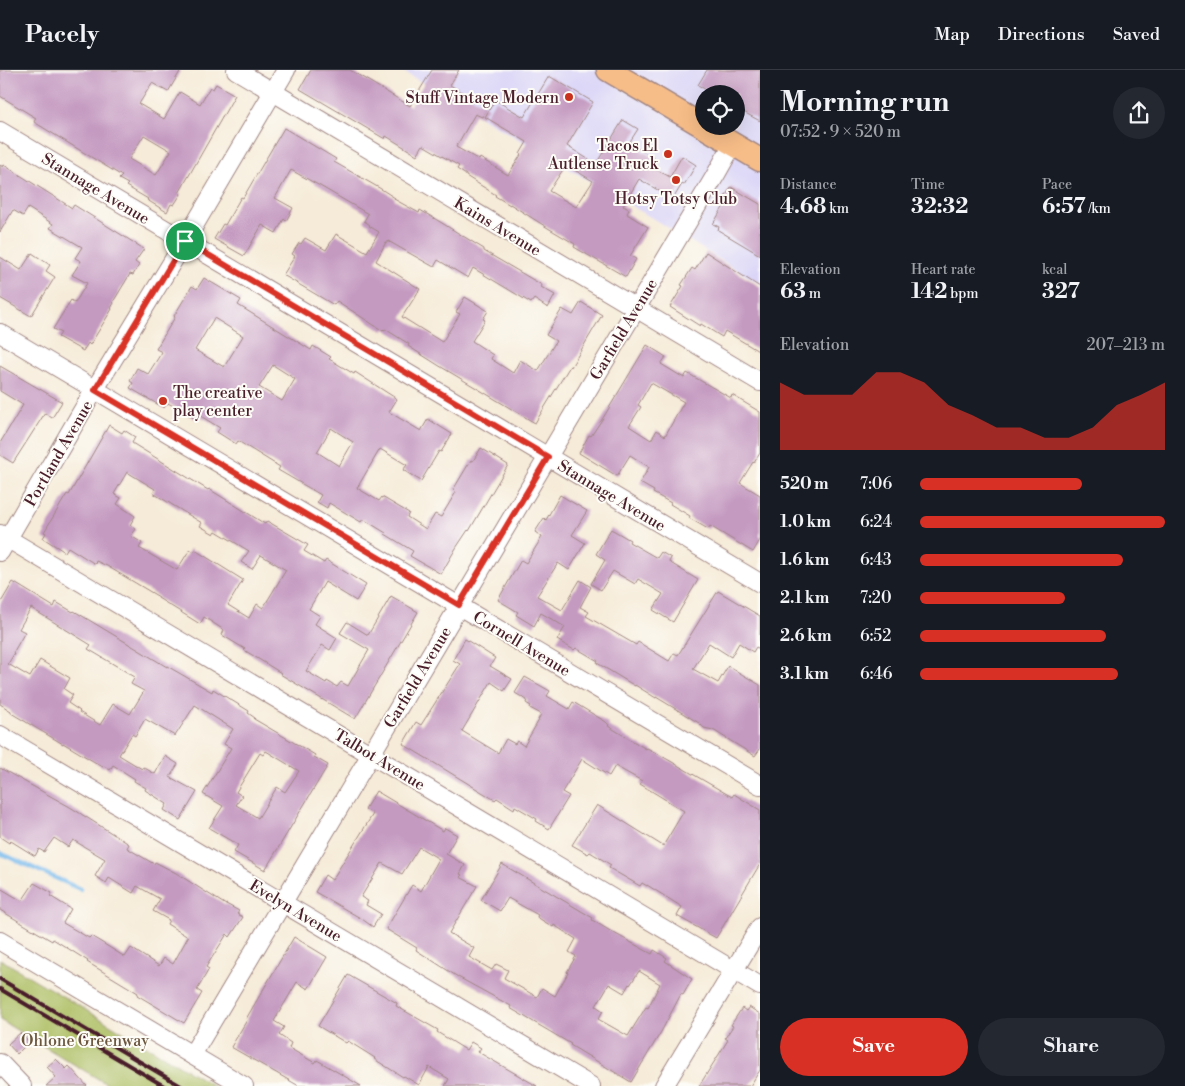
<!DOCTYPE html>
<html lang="en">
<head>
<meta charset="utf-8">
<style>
  body { margin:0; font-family:"Libre Bodoni",serif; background:#242831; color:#f1f3f6; height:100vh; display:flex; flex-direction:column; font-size:19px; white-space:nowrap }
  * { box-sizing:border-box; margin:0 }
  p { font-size:16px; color:#9ea1a6 }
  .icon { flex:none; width:28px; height:28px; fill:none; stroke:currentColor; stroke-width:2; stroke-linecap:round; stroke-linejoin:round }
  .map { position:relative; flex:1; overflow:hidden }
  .panel { display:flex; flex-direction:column; background:#171b24; width:425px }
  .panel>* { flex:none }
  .buttons { position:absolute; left:695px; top:15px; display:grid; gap:10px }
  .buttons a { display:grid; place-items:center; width:50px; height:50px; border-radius:50%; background:#171b24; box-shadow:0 5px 20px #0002; font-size:25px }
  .pin { position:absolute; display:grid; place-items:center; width:42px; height:42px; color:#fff; margin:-21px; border:2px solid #fff; border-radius:50%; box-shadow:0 1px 5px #0007 }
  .round { display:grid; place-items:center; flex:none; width:52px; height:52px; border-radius:26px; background:#242831 }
  .head { display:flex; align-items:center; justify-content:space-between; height:85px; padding:0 20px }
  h1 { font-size:28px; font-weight:800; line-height:38px }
  .stats { display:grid; grid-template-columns:repeat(3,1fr); gap:8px; height:85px; padding:5px 20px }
  .stats div { display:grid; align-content:center }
  .stats b { font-size:21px; font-weight:800 }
  .stats small { font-size:14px; font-weight:400 }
  .stats p { font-size:14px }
  .chart { height:140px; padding:10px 20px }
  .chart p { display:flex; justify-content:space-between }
  .chart svg { width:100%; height:90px; margin-top:5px; fill:#d93025; opacity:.7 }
  .primary-button { display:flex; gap:10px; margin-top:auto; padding:10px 20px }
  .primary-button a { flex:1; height:58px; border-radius:30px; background:#d93025; color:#fff; font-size:20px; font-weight:800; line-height:58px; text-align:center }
  .primary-button a+a { background:#242831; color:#f1f3f6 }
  ul { padding:0 20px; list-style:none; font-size:16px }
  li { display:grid; grid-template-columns:80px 60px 1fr; align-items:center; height:38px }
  li i { height:12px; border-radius:6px; background:#d93025 }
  header { display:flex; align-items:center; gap:30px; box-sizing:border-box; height:70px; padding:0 25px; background:#171b24; border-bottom:1px solid #363941 }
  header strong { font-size:24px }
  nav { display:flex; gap:28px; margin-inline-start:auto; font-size:18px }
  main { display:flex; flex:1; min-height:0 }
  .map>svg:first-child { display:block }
  .built { fill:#dbd6f7; fill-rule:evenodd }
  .green { fill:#abbd61; stroke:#7a6e46 }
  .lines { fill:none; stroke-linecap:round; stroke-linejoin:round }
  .stream { stroke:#77b9ec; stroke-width:4.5 }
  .building { fill:#c49ac1; fill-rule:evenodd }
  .minor-casing { stroke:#a08582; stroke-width:20 }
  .major-casing { stroke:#a08582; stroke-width:25 }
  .minor { stroke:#fff; stroke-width:18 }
  .major { stroke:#f7bd88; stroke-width:22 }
  .rail { stroke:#4a1f2b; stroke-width:4 }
  .route-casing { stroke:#fff; stroke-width:10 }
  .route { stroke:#d93025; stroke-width:6 }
  .poi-dot { fill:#c8321e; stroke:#fdfcf7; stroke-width:2 }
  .labels { text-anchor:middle; stroke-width:4; stroke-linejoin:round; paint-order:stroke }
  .poi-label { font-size:16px; fill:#4a1f2b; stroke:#fdfcf7; text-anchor:end }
  .street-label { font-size:16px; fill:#4a1f2b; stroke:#fdfcf7 }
  .park-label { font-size:16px; fill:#6c563e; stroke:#fdfcf7 }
</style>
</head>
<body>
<header>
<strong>Pacely</strong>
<nav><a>Map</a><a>Directions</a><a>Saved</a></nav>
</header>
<main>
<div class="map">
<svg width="760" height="1016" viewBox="0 0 760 1016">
  <rect width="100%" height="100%" fill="#fdfcf7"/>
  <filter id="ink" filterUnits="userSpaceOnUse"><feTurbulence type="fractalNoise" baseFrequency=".02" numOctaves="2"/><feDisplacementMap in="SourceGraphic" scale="10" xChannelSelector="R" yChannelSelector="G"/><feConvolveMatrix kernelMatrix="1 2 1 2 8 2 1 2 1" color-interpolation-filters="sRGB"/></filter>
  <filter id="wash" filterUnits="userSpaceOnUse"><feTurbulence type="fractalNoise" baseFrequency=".0096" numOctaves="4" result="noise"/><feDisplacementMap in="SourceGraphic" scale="20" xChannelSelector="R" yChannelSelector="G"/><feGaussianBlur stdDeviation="1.12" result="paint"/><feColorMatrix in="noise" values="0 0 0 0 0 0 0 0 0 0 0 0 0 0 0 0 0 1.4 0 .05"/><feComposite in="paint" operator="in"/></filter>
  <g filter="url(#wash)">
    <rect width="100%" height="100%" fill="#f6ebd8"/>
    <path class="built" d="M401 0H760V214L662 154ZM704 24H736V56H704Z"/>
    <polygon class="green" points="0,889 214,1016 110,1016 0,950"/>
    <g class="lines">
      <polyline class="stream" points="0,783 80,819"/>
    </g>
    <g id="blocks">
      <g class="building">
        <path d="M0 0H181L168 22 152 13 139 34 164 49 180 22 200 34 210 17 213 19 216 14 235 25 179 123 181 124 174 135 171 134 167 142 147 130 148 129 126 116 128 114 119 109 122 106 34 52 36 48 0 26ZM144 65 171 81 156 105 129 89Z"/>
        <path d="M311 0H350L410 36 432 0H459L450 15 488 37 482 47 475 44 456 77 479 90 480 88 508 105 521 85 520 84 527 72 485 47 495 30 524 47 549 6 593 32 567 76 596 94 623 50 638 59 629 73 654 88 650 96 670 107 682 86 696 95 684 115 682 114 673 129 639 109 623 136 629 139 627 144 648 157 630 186 636 189 626 207 574 177 575 174 548 158 510 134V135L495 126 496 125 466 106V105L457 99 459 96 423 75 417 85 386 66 385 69 300 19ZM566 95 593 111 576 137 549 121Z"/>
        <polygon points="707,0 760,0 760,51 736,38 736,24 713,24 698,15"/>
        <polygon points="284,58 336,89 334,92 381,119 395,128 394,129 419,143 420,140 437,150 484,179 484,181 542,215 541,217 555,225 548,238 534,229 531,233 473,198 468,208 438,190 434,197 388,171 388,172 386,172 376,191 420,219 402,247 442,272 460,244 456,242 465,227 488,241 483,249 485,250 472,271 493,285 491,289 513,303 520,290 538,301 556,271 546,265 562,239 573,245 581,232 602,245 571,297 570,296 535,353 438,295 408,276 409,274 385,259 383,261 337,231 334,235 283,205 295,186 292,184 299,173 301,174 305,168 326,180 336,164 367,182 379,162 369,156 370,155 364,151 368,144 320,116 291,100 275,128 293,138 286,151 284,149 276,163 262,155 244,186 214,169 223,154 225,155 241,127 243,128"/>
        <polygon points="0,95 3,97 4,95 72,138 74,135 144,179 135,192 139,195 133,205 130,204 113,232 114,233 111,238 112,239 90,275 88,273 83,281 58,267 61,263 53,259 71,230 75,233 87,213 72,205 81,191 75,188 82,177 50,158 53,154 28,138 23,146 13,140 0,162"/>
        <polygon points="731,117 760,134 760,185 718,160 719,157 713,154 724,136 721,134"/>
        <polygon points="706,182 760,217 760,282 725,261 722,267 701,254 700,256 670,237 683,216 681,215 692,198 695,200"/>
        <polygon points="32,183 50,195 46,201 55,207 31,246 0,228 0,187 21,200"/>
        <path d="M204 208 241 230 238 235 311 280 313 276 331 287 329 289 354 304 355 302 397 329 389 342 421 361 428 349 452 364 441 382 439 381 421 411 403 400 407 395 380 379 357 418 379 431 382 427 409 443 407 447 426 459 435 444 441 447 456 422 453 420 471 390 473 391 481 378 508 395 469 461 468 460 456 478 441 504 410 486 413 481 385 464 386 463 363 449 361 452 329 433 327 438 317 432 321 425 278 400 280 397 238 371 236 374 217 362 220 358 199 345 196 349 168 333 164 338 130 318 133 313 130 311 137 298 148 304 162 282 156 279 175 247 174 246 192 216 197 219ZM214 248 243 266 224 297 195 280ZM273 295 295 309 282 331 259 317ZM331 358 353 372 339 396 317 382Z"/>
        <path d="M647 275 666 287 661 294 684 308 687 303 731 328 732 325 760 342V383L754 393 753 392 740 413 760 425V470L753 482 710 456 708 459 689 448 690 446 670 434 671 433 653 423 654 421 640 413 649 397 630 385 617 406 579 383 589 365 591 366 603 348ZM651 313 684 332 665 366 657 360 651 370 629 356 641 337 638 335Z"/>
        <polygon points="0,296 62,332 52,348 45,343 13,393 0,385 0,373 23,335 0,321"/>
        <path d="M109 355 122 363 124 360 135 367 132 373 208 420 209 419 265 454 267 451 308 475 304 481 324 493 326 490 366 515 356 531 325 512 309 539 320 546 315 554 337 568 330 580 322 575 306 601 326 613 327 611 337 617 341 612 348 616 369 580 340 563 347 552 368 565 391 526 418 542 355 649 280 604 281 603 244 580 245 579 222 565 224 560 204 547 200 554 158 528 159 527 107 496 96 491 95 494 68 477 65 482 43 468 46 463 44 462 67 424 69 425ZM127 402 155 419 153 423 202 453 200 456 214 464 216 461 249 481 241 492 252 499 261 485 286 500 263 538 257 534 249 548 228 535 243 510 195 480 194 482 190 479 177 500 139 478 142 473 131 466 136 459 130 455 135 446 117 434 121 428 114 424Z"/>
        <polygon points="560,425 587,441 572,465 585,473 569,500 558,493 537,526 562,540 580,510 591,517 580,537 589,542 586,546 636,575 638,572 669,591 674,583 678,585 718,521 760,546 760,579 756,577 753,582 739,573 731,587 709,573 693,599 718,613 728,596 760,615 760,679 755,686 713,660 704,658 699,653 656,627 656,628 635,615 635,616 597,593 598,591 576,578 574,580 557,570 565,557 541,543 534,556 516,545 518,542 498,530 521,490 526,493 542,467 535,462 544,448 546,450"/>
        <polygon points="611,459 630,470 629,472 657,488 661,482 671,488 669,492 698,510 673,552 653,540 663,524 638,509 635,514 613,501 601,520 591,514 605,490 596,484"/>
        <path d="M13 512 54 537 56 532 73 542 74 541 167 597V596L212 622 213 619 249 641 248 643 255 648 254 649 315 685 314 687 328 695 265 800 234 782 238 775 209 758 223 736 203 724 231 678 224 674 233 659 195 635 175 666 145 649 135 666 132 664 119 685 142 699 143 697 155 704 165 686 178 694 170 707 197 722 180 750 164 740 167 734 145 720 146 718 134 711 135 709 113 695 110 700 104 696 103 697 63 673V674L11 643V641L0 634V534ZM31 538 91 575 88 579 135 607 131 614 144 621 130 644 113 634 100 655 79 642 80 641 68 633 73 625 64 619 70 608 40 590 30 607 8 594 14 584 13 583 25 562 19 559ZM266 681 299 701 285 722 277 717 258 748 236 735 242 726 236 722 260 683 263 685Z"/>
        <polygon points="465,569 495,588 490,596 512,609 504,621 491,612 462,661 498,683 506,669 515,674 517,671 524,676 539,650 538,650 541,644 530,638 531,636 526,633 527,630 515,623 525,607 550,621 547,626 569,639 573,632 606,652 609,655 608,656 646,679 647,678 660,685 732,727 734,724 760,740 760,794 716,868 677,846 682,837 647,815 647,816 642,813 640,816 609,798 611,795 590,782 588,784 572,775 597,735 663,776 684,741 640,714 642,711 615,696 609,706 582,689 562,722 569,726 549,759 536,751 537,749 515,736 514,739 497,728 495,730 403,674 416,652 421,655 460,594 453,590"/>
        <polygon points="0,698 70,737 129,774 127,778 154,794 155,792 176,803 226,835 226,834 239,841 237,844 243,847 230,867 227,864 206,897 209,899 197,920 202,923 184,953 137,925 138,923 87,892 88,891 53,869 52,871 0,840 0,818 22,831 34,813 52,823 50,826 71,839 63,853 89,868 91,866 125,887 131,878 159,896 164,888 173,894 188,867 167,854 169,850 153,841 160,829 137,816 133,823 109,808 106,813 95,806 105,789 73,770 68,777 54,768 44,782 39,779 35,786 11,771 9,773 0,767"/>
        <path d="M376 721 443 761 445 758 457 765 446 784 465 795 460 804 462 805 460 807 477 816 449 863 474 878 469 887 492 900 496 894 508 900 504 908 537 927 542 918 555 926 568 903 567 902 576 886 569 882 576 869 554 855 553 857 537 847 538 845 508 828 500 841 481 830 502 794 593 848 592 850 612 862 652 884 654 880 667 888 665 891 692 909 683 925 681 924 661 962 631 1012 570 975 571 974 510 938 511 936 458 907 416 880 417 878 386 859 412 815 421 821 439 789 419 777 402 804 382 793 361 827 368 831 366 835 381 844 373 857 362 849 315 822 325 805 332 810 373 744 365 739ZM639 901 660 914 648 938 646 937 628 966 598 949 603 941 596 936 609 914 624 923 629 914 630 915Z"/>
        <polygon points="294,867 327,887 308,919 297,912 274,951 284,957 279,965 291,973 289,978 315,993 317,990 361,1016 299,1016 231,977 247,950 246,949"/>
        <polygon points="348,905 397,933 396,936 438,960 437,962 466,980 471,972 481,978 478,982 537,1016 445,1016 449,1009 429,997 419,1015 404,1006 403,1007 374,989 375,988 348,971 346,973 318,956"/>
        <polygon points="749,937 760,944 760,1000 750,1016 699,1016 728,970 725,968 733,956 731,955 742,938 746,941"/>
        <polygon points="20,963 29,972 17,984 8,974"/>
        <polygon points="56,989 66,999 69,996 87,1016 46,1016 56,1007 47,997"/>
      </g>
    </g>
  </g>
  <g filter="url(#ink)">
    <use href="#blocks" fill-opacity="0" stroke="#a08582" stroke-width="1"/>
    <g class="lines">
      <g class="minor-casing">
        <g id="minor">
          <polyline points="236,0 760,312"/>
          <polyline points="0,61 760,513"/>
          <polyline points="0,263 760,715"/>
          <polyline points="0,464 760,916"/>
          <polyline points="0,482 95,319 185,171 286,0"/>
          <polyline points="0,665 591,1016"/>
          <polyline points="0,871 244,1016"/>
          <polyline points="192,985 715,106 733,74"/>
          <polyline points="0,993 22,1016"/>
          <polyline points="664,1016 760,857"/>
        </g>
      </g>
      <g class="major-casing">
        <polyline id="major" points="608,0 760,90"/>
      </g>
      <use href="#minor" class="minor"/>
      <use href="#major" class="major"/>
      <g class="rail">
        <polyline points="0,909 181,1016"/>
        <polyline points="0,919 164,1016"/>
      </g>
    </g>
  </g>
  <g class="lines" filter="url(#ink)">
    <g class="route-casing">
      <polygon id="route" points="185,171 548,387 459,535 95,320"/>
    </g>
    <use href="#route" class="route"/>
  </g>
  <g class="poi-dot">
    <circle cx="569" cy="27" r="5"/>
    <circle cx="668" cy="84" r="5"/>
    <circle cx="676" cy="110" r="5"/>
    <circle cx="163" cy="331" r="5"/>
  </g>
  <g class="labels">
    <g class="poi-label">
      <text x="559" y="33">Stuff Vintage Modern</text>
      <text x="658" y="81">Tacos El<tspan x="658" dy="18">Autlense Truck</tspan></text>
      <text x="676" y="134" text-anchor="middle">Hotsy Totsy Club</text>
      <text x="173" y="328" text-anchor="start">The creative<tspan x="173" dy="18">play center</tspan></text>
    </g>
    <g class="street-label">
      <text transform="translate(96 118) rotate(31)" y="6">Stannage Avenue</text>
      <text transform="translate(498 156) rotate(31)" y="6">Kains Avenue</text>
      <text transform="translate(623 259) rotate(-59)" y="6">Garfield Avenue</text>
      <text transform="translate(58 383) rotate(-60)" y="6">Portland Avenue</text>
      <text transform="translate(612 425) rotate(31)" y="6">Stannage Avenue</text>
      <text transform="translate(522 573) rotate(31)" y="6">Cornell Avenue</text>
      <text transform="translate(417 607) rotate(-59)" y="6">Garfield Avenue</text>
      <text transform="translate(380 689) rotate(31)" y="6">Talbot Avenue</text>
      <text transform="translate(296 840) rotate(31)" y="6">Evelyn Avenue</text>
    </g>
    <g class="park-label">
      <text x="85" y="976">Ohlone Greenway</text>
    </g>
  </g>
</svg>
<div class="buttons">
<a><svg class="icon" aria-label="locate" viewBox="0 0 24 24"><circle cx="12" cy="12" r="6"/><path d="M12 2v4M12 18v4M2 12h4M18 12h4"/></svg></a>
</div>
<div class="pin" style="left:185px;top:171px;background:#1e9e55"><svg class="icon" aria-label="arrive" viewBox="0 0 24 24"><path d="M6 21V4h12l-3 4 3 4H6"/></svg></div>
</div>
<section class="panel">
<div class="head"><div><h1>Morning run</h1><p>07:52 · 9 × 520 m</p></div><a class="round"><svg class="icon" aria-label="share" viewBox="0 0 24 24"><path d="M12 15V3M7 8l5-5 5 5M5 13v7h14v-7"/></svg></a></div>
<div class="stats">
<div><p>Distance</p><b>4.68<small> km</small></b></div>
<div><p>Time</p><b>32:32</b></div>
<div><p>Pace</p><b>6:57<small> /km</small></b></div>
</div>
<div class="stats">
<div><p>Elevation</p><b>63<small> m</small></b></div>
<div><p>Heart rate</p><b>142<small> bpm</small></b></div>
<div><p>kcal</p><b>327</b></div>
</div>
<div class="chart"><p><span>Elevation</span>207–213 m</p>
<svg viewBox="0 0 160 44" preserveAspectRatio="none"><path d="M0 44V11L10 17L20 17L30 17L40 6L50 6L60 11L70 22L80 27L90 33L100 33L110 38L120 38L130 33L140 22L150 17L160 11V44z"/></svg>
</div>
<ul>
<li><b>520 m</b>7:06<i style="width:66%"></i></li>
<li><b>1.0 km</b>6:24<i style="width:100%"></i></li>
<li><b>1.6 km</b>6:43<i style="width:83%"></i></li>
<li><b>2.1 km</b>7:20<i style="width:59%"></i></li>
<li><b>2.6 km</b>6:52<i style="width:76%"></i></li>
<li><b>3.1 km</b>6:46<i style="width:81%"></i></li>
</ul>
<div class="primary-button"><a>Save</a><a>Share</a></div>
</section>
</main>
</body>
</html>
